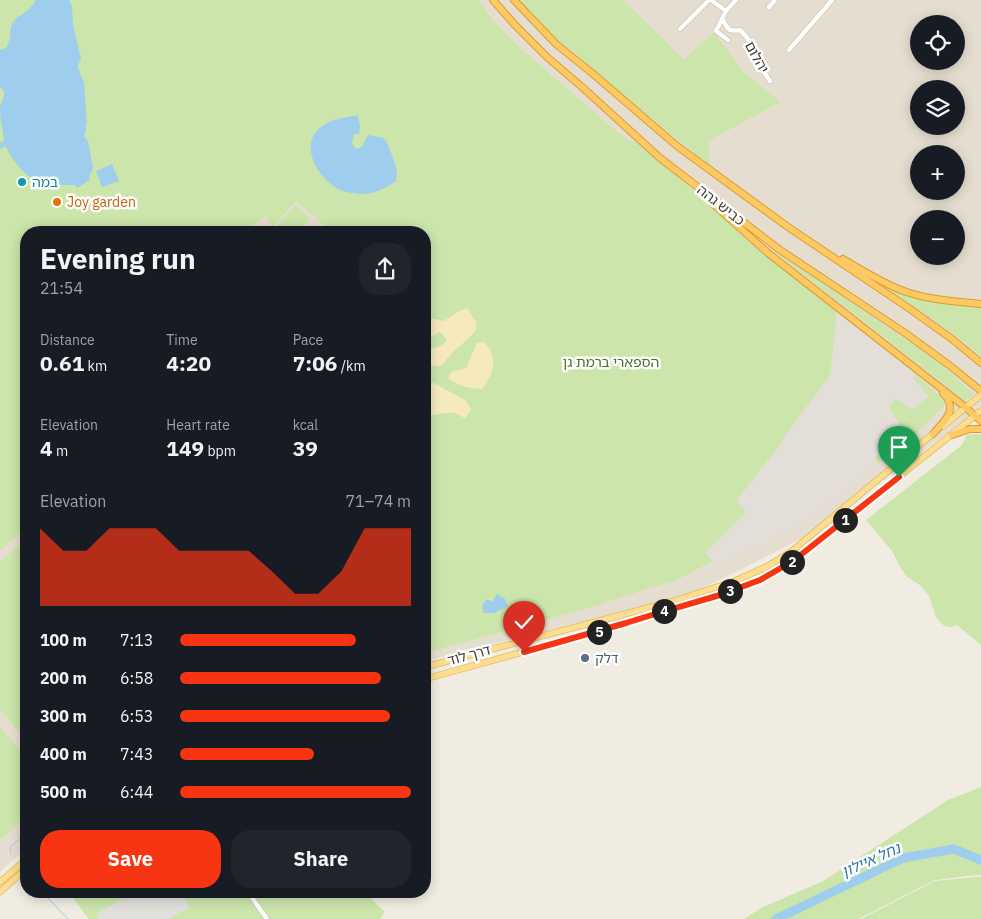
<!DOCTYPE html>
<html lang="en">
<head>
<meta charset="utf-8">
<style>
  body { margin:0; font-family:"IBM Plex Sans","Noto Sans Hebrew",sans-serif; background:#20242c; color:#f1f3f6; height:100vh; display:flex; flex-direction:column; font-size:19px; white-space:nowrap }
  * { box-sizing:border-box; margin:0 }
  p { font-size:16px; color:#9ea1a6 }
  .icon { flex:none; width:28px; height:28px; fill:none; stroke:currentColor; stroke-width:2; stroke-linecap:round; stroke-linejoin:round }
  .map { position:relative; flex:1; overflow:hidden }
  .side { position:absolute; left:20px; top:226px; width:411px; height:672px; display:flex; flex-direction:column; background:#171b24; border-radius:20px; box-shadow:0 2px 12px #0003 }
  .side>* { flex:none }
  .controls { position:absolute; left:910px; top:15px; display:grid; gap:10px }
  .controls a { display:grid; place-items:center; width:55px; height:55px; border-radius:50%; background:#171b24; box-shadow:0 2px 12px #0003; font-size:25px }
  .pin { position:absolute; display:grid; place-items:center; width:42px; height:42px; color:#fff; margin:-51px -21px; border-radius:50% 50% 50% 0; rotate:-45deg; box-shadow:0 0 5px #0007 }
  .pin .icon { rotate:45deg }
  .km { position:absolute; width:25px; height:25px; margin:-12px; border-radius:50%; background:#222; color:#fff; font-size:14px; line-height:25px; text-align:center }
  .round { display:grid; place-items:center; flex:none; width:52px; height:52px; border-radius:20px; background:#20242c }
  .headline { display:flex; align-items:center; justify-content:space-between; height:85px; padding:0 20px }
  h1 { font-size:28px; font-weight:800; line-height:38px }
  .stats { display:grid; grid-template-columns:repeat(3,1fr); gap:8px; height:85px; padding:5px 20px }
  .stats div { display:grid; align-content:center }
  .stats b { font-size:21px; font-weight:800 }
  .stats small { font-size:14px; font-weight:400 }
  .stats p { font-size:14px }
  .chart { height:140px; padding:10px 20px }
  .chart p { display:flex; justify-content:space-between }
  .chart svg { width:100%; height:90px; margin-top:5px; fill:#f73513; opacity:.7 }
  .button { display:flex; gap:10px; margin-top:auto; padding:10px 20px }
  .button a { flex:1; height:58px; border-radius:20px; background:#f73513; color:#fff; font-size:20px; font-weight:800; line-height:58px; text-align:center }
  .button a+a { background:#20242c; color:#f1f3f6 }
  ul { padding:0 20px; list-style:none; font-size:16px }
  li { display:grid; grid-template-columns:80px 60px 1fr; align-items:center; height:38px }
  li i { height:12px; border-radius:6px; background:#f73513 }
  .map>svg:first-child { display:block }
  .residential { fill:#e5ded0; fill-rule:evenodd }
  .industrial { fill:#e3ded8 }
  .green { fill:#cbe5ab }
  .sand { fill:#f6eabd }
  .parking { fill:#e1dfdb }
  .water { fill:#9ecdee }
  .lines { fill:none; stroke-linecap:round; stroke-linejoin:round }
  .stream { stroke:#9ecdee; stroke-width:1 }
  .river { stroke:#9ecdee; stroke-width:9 }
  .minor-casing { stroke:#bfb7a8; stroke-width:5.5 }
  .major-casing { stroke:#e1ba60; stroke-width:7 }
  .highway-casing { stroke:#da9d33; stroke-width:8 }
  .minor { stroke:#fff; stroke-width:4.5 }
  .major { stroke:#fddd90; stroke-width:5.5 }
  .highway { stroke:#fcc962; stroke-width:6 }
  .route-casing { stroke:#fff; stroke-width:10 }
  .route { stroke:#f73513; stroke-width:6 }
  .culture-dot { fill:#0f9aa8; stroke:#fff; stroke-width:2 }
  .food-dot { fill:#e8710a; stroke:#fff; stroke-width:2 }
  .service-dot { fill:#5c6f8a; stroke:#fff; stroke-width:2 }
  .labels { text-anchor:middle; stroke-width:5; stroke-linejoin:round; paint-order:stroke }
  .street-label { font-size:14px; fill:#423c33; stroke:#fff }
  .culture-label { font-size:14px; fill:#0d838f; stroke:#fff; text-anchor:start }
  .food-label { font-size:14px; fill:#c56008; stroke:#fff; text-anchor:start }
  .park-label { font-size:14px; fill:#447228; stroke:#fff }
  .service-label { font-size:14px; fill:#4e5e75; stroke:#fff; text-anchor:start }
  .water-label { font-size:15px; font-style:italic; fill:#2f77ab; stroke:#fff }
</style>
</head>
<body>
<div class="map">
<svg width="981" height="919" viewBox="0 0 981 919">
  <rect width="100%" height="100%" fill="#f1ece2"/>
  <path class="residential" d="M0 0H981V406L975 413 810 534 740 570 669 604 646 606 425 661V232H26V848L0 872ZM919 24H956V61H919ZM919 89H956V126H919ZM919 154H956V191H919ZM919 219H956V256H919Z"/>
  <polygon class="industrial" points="837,310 893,354 915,375 913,378 929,396 913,409 895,399 889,407 905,433 874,457 878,463 816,514 783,535 753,550 710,568 706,566 713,561 705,553 746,512 736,502 783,441 782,440 830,375"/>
  <g class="green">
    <polygon points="0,0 478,0 492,19 518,46 628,141 636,141 729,220 837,310 830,375 782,439 783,441 736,501 746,512 705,553 713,561 675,581 649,588 599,605 425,653 425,232 332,232 296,201 272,228 266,216 244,232 26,232 26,527 0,551"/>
    <polygon points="519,0 623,0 684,60 714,32 744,73 780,102 708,141 710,165 608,83 571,50 551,35"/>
    <polygon points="295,205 311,219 298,232 276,232 273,230"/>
    <polygon points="768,247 933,358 974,394 964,401 939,380"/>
    <polygon points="875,280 892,290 948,304 981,307 981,356 965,342"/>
    <path d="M915 375 941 397 945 405C924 426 902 445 878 463L874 458 905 433 889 407 895 399 913 409 929 396 913 378Z"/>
    <polygon points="976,434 981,435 981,645 957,625 951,627 944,626 936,617 929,596 921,586 906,576 899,565 892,551 866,520 962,445 967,435"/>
    <polygon points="26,540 26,740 0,709 0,561"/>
    <polygon points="0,727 26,757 26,817 0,840"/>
    <polygon points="981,787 981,875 976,875 935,880 858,919 744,919 761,908 823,881 948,800"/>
    <polygon points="976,877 981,877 981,919 861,919 935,881"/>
    <polygon points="69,893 376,893 372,900 385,912 380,919 89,919"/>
  </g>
  <g class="sand">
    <polygon points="467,308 476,322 476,330 471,336 452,353 441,366 431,366 425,362 425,356 427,351 443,345 447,339 440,332 425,340 425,321 429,318 444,321 459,311"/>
    <path d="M484 342C499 358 494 373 482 389 469 388 458 386 448 378L451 372 466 368 477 343Z"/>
    <path d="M432 382 465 400 471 409 465 418C462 417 457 413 454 413 444 411 435 417 425 415V387Z"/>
  </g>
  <polygon class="parking" points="134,892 182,893 190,907 168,919 98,919 96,914"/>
  <g class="water">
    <path d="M36 0H69L72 7 73 24 81 59 78 65V68L84 82 87 124 85 125 86 129 84 137 88 141 93 168 89 177 90 180 77 188 75 185C63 185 49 186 38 182 25 176 11 159 6 146L0 149V143L4 141C3 131 0 119 0 108 1 100 9 93 0 87V50L6 48C12 39 9 32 12 24 16 16 23 15 28 10 31 8 34 3 36 0Z"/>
    <path d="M357 115C360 122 361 127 359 134H354L352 143 356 149C362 148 364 144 366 138L369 135 383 138 387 142 397 169 396 181C386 188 377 193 364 194 354 194 340 192 332 185 315 172 300 143 321 127 330 119 345 118 357 115Z"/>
    <polygon points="112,164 119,181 102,187 96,171"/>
    <path d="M497 594 505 599 508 606 494 613H484C481 607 482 604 487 599L492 602Z"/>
  </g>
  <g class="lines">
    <g class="stream">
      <polyline points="11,854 10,847 26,834"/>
      <polyline points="42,892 68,919"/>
    </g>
    <polyline class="river" points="776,919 903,858 954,849 981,860"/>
    <g class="minor-casing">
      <g id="minor">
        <polyline points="711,0 726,11"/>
        <polyline points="769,7 775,0"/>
        <path d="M722 19C729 29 727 32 740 30 751 40 756 53 761 66 763 71 767 76 770 81"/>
        <polyline points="680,29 709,0"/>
        <polyline points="728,40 716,31 726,11 736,0"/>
        <polyline points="789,50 832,0"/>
        <polyline points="248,892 267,919"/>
      </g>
    </g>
    <g class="major-casing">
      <g id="major">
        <polyline points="943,426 981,395"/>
        <polyline points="425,667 674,601 735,581 768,566 792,551 935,432"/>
        <polyline points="425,679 607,629 655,614 720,595 760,580 793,561 981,411"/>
        <polyline points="0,882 26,860"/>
        <polyline points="0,892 26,869"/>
      </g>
    </g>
    <g class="highway-casing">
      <g id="highway">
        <polyline points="493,0 515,25 547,57 582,87 660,158 780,250 905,333 949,365 981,391"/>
        <polyline points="514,0 556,44 592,73 677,146 788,227 910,309 952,339 981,363"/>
        <polyline points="710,201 768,253 965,407 981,421"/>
        <path d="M843 259C861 270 881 282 901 290 927 300 954 301 981 304"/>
        <path d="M933 434C945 420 959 410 943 393"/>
        <polyline points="952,435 970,429 981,429"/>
      </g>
    </g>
    <use href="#minor" class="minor"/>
    <use href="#major" class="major"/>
    <use href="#highway" class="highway"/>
  </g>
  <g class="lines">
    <g class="route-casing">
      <polyline id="route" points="524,652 626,623 655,614 720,595 760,580 793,561 899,477"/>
    </g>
    <use href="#route" class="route"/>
  </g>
  <circle class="culture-dot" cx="22" cy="182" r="5"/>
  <circle class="food-dot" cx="57" cy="202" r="5"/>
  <circle class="service-dot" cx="585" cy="658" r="5"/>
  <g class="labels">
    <g class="street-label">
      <text transform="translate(757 57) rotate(61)" y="5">יהלום</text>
      <text transform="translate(721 205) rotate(38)" y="5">כביש גהה</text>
      <text transform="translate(469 655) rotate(-15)" y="5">דרך לוד</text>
    </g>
    <g class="culture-label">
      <text x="32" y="187">במה</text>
    </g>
    <g class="food-label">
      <text x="67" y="207">Joy garden</text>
    </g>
    <g class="park-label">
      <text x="611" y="367">הספארי ברמת גן</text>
    </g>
    <g class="service-label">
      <text x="595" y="663">דלק</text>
    </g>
    <g class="water-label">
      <text transform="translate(871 860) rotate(-24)" y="5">נחל איילון</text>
    </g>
  </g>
</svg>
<div class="controls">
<a><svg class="icon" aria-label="locate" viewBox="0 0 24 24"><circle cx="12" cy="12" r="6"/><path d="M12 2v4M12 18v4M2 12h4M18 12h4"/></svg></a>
<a><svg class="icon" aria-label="layers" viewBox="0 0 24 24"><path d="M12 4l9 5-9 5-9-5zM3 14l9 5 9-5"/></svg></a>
<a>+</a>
<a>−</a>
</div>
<div class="pin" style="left:899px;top:477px;background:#1e9e55"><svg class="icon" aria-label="arrive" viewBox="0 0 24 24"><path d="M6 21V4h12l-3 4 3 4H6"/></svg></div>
<div class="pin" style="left:524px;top:652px;background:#d93025"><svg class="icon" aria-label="check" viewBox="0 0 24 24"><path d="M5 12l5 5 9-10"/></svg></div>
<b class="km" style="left:845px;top:520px">1</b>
<b class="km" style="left:792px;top:562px">2</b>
<b class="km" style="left:730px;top:591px">3</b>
<b class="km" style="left:664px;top:611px">4</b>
<b class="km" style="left:599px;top:632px">5</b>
<section class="side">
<div class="headline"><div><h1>Evening run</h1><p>21:54</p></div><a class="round"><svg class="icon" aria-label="share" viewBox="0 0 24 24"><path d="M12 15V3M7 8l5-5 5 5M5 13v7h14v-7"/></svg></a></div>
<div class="stats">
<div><p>Distance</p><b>0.61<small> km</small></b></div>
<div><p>Time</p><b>4:20</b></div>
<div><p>Pace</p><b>7:06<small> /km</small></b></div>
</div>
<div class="stats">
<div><p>Elevation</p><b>4<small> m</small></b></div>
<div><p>Heart rate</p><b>149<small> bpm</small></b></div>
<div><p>kcal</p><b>39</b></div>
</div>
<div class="chart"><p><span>Elevation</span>71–74 m</p>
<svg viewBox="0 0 160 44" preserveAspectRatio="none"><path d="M0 44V6L10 17L20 17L30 6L40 6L50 6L60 17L70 17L80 17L90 17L100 27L110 38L120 38L130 27L140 6L150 6L160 6V44z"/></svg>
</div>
<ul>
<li><b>100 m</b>7:13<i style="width:76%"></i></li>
<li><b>200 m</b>6:58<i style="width:87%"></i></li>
<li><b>300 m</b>6:53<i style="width:91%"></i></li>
<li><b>400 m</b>7:43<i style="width:58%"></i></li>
<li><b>500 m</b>6:44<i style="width:100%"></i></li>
</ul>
<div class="button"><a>Save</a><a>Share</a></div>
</section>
</div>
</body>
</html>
